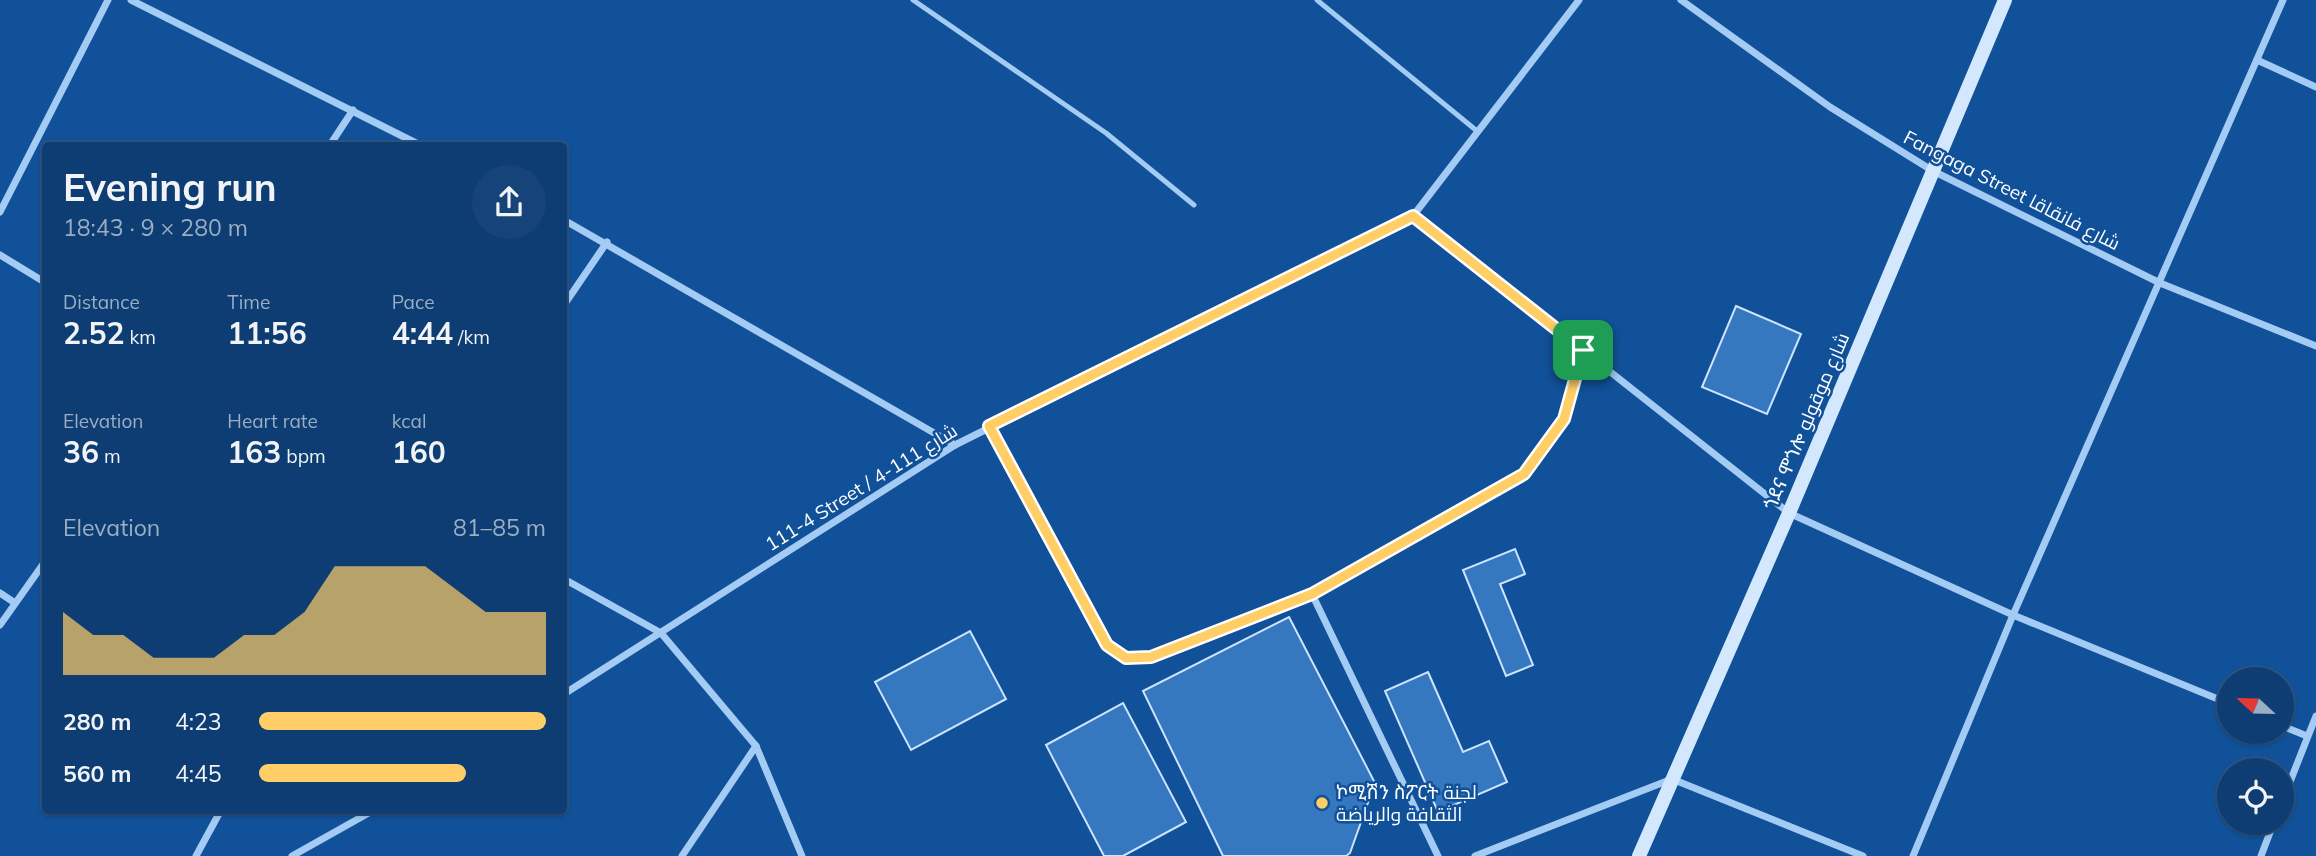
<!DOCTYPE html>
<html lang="en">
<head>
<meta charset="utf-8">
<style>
  body { margin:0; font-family:Mulish,Cairo,"Noto Sans Ethiopic",sans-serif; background:#164478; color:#f1f3f6; height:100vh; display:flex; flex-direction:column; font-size:26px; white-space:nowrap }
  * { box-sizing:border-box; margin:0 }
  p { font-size:23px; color:#9aaec4 }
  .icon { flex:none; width:38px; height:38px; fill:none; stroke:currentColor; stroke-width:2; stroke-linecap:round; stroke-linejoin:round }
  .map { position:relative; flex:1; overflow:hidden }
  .side { position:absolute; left:42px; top:142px; width:525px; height:672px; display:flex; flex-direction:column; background:#0d3d73; border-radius:7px; box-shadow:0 2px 5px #0004,0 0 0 2px #2d5685 }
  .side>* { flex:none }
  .needle { width:46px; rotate:292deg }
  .fabs { position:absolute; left:2217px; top:667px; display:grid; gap:14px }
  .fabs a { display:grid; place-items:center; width:77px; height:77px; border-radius:50%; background:#0d3d73; box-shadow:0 2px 5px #0004,0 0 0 2px #2d5685; font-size:35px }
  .pin { position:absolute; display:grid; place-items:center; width:60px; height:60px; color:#fff; margin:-30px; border-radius:14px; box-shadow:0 4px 10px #0006 }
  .round { display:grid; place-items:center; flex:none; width:74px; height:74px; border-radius:37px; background:#164478 }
  .head { display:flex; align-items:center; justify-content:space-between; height:119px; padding:0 21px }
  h1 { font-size:38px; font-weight:700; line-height:52px }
  .stats { display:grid; grid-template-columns:repeat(3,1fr); gap:10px; height:119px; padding:7px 21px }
  .stats div { display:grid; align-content:center }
  .stats b { font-size:30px; font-weight:700 }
  .stats small { font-size:19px; font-weight:400 }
  .stats p { font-size:19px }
  .chart { height:196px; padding:14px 21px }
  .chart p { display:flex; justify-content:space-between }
  .chart svg { width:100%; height:126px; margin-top:7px; fill:#ffce67; opacity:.7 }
  ul { padding:0 21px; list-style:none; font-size:23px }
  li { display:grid; grid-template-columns:112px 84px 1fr; align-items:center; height:52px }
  li i { height:18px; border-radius:9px; background:#ffce67 }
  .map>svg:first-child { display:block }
  .building { fill:#3578c0; stroke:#cce4fe; stroke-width:2 }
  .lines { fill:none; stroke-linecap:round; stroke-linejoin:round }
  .lane { stroke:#a3cbf4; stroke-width:5 }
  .street { stroke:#a3cbf4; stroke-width:7 }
  .secondary { stroke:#d3e7fd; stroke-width:14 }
  .route-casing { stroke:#fff; stroke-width:14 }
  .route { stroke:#ffce67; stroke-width:9 }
  .poi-dot { fill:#ffce67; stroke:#115199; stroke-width:2.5 }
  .labels { text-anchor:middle; stroke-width:5; stroke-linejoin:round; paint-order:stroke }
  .street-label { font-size:19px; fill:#fff; stroke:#115199 }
  .poi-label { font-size:19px; fill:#fff; stroke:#115199; text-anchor:start }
</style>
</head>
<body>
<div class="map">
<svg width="2316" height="856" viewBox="0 0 2316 856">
  <rect width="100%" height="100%" fill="#115199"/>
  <g class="building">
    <polygon points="1736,306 1801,334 1767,414 1702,387"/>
    <polygon points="1515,549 1525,574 1500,584 1533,665 1506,676 1463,570"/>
    <polygon points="1289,617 1375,783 1350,853 1346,856 1223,856 1143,691"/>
    <polygon points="970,631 1006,699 911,750 875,682"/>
    <polygon points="1428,672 1463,752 1489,741 1507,782 1438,812 1385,691"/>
    <polygon points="1123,703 1186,822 1123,856 1104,856 1046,745"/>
  </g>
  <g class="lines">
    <g class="lane">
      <polyline points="913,0 1106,133 1194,205"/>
      <polyline points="1317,0 1477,131"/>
    </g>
    <g class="street">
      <polyline points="131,0 420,145"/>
      <polyline points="1681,0 1830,107 1933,171 2160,283 2316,346"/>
      <polyline points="2257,60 2316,87"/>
      <polyline points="330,145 353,110"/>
      <polyline points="0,212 108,0"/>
      <polyline points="1413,216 1789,513 2013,615 2230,704"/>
      <polyline points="564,220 955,445"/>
      <polyline points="0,255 46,283"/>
      <polyline points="564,305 607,242"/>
      <polyline points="989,426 1107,645 1126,658 1151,657 1312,594 1524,474 1564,419 1583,350"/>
      <polyline points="564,579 661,633 756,746 802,856"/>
      <polyline points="0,593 15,603"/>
      <polyline points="1312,594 1438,856"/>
      <polyline points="0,625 46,560"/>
      <polyline points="564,694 955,445 1413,216 1579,0"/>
      <polyline points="2282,726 2307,736"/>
      <polyline points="2282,802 2316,716"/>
      <polyline points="196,856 221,810"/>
      <polyline points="292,856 374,810"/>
      <polyline points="682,856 756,746"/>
      <polyline points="1475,856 1672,779 1863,856"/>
      <polyline points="1913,856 2013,615 2283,0"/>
      <polyline points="2261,856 2274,822"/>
    </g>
    <polyline class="secondary" points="1639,856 1789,513 2005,0"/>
  </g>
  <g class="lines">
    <g class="route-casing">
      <polygon id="route" points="1413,216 1583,350 1564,419 1524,474 1312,594 1151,657 1126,658 1107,645 989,426"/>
    </g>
    <use href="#route" class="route"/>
  </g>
  <circle class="poi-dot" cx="1322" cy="803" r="7"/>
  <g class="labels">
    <g class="street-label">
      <text transform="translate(2012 190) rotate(27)" y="7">Fangaga Street شارع فانقاقا</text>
      <text transform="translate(1806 421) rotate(-67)" y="7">ጎደና ሞጎሎ شارع موقولو</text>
      <text transform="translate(861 487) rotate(-32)" y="7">111-4 Street / شارع 111-4</text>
    </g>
    <g class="poi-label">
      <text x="1336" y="799">ኮሚሽን ስፖርት لجنة<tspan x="1336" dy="22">الثقافة والرياضة</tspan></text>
    </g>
  </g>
</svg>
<div class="fabs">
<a><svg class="needle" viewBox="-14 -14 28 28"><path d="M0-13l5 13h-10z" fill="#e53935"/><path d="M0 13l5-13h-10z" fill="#9aaec4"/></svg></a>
<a><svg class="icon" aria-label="locate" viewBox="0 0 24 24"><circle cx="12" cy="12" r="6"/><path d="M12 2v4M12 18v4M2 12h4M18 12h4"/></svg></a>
</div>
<div class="pin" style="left:1583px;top:350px;background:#1e9e55"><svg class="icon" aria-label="arrive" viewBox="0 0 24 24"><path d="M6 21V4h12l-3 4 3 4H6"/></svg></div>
<section class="side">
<div class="head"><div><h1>Evening run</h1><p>18:43 · 9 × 280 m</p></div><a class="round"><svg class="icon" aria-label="share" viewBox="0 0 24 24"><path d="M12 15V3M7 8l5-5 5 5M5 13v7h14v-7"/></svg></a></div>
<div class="stats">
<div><p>Distance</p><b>2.52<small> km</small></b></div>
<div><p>Time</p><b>11:56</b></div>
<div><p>Pace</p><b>4:44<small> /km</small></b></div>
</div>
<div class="stats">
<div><p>Elevation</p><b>36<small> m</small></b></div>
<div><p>Heart rate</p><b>163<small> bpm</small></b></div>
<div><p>kcal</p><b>160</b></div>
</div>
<div class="chart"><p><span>Elevation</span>81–85 m</p>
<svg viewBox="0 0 160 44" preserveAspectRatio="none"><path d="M0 44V22L10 30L20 30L30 38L40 38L50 38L60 30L70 30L80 22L90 6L100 6L110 6L120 6L130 14L140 22L150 22L160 22V44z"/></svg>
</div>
<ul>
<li><b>280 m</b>4:23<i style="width:100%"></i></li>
<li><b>560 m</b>4:45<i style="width:72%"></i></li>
</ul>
</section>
</div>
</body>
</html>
